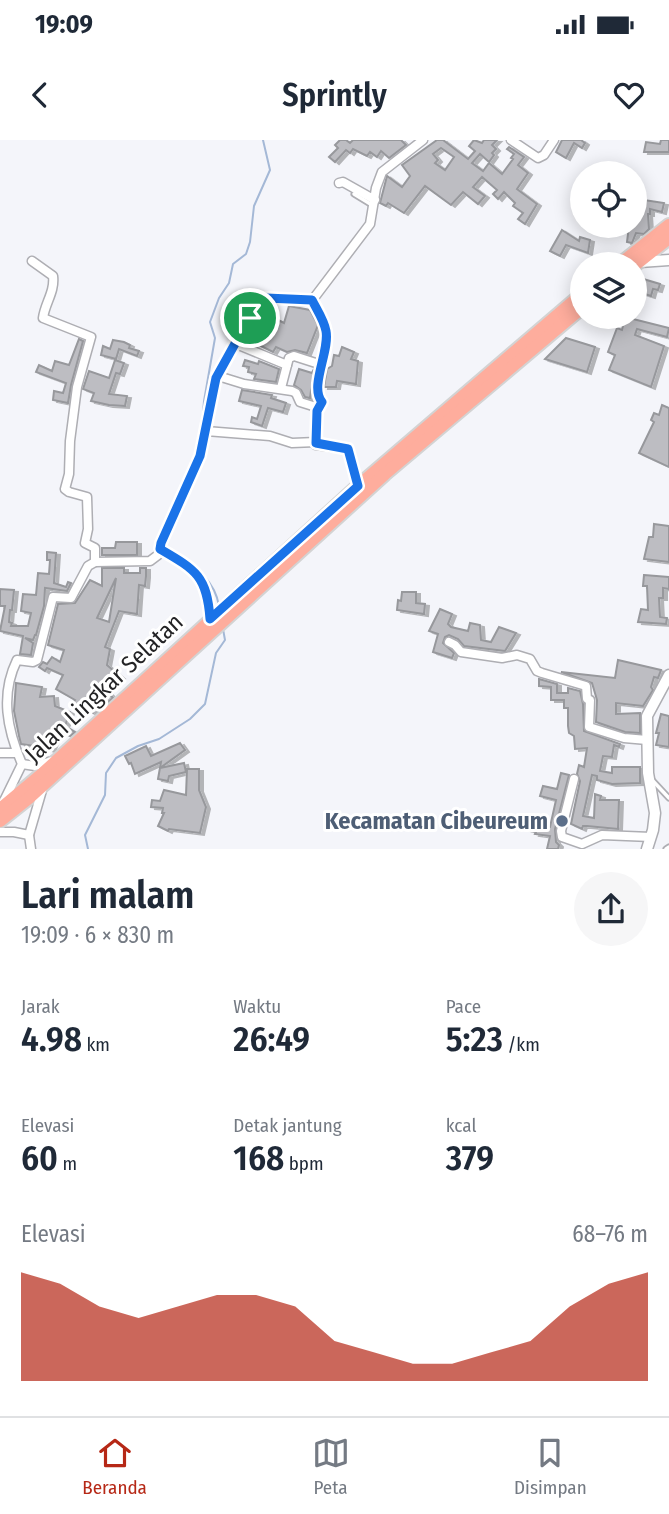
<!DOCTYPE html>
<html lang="id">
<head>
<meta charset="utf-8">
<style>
  body { margin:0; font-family:"Fira Sans Condensed",sans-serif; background:#f6f6f7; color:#1f2937; height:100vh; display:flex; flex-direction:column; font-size:26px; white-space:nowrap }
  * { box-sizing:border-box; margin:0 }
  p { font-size:23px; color:#747a83 }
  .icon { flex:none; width:38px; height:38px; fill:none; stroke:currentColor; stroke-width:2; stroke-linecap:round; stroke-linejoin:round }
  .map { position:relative; height:709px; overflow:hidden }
  .details { display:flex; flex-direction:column; background:#fff; flex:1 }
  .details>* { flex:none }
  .fabs { position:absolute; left:570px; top:21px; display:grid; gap:14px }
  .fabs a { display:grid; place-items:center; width:77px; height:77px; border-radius:50%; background:#fff; box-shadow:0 4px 18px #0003; font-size:35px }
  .pin { position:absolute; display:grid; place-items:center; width:60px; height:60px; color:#fff; margin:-30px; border:4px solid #fff; border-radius:50%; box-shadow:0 2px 7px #0007 }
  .round { display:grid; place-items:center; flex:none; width:74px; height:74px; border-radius:37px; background:#f6f6f7 }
  .summary { display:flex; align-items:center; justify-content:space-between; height:119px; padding:0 21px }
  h1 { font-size:38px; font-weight:600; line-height:52px }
  .metrics { display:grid; grid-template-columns:repeat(3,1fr); gap:10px; height:119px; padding:7px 21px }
  .metrics div { display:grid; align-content:center }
  .metrics b { font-size:35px; font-weight:600 }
  .metrics small { font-size:19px; font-weight:400 }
  .metrics p { font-size:19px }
  .chart { height:196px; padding:14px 21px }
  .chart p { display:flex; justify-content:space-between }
  .chart svg { width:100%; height:126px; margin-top:7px; fill:#b62816; opacity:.7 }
  .status { display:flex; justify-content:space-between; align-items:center; height:49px; padding:0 35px; background:#fff; direction:ltr }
  .status svg { height:19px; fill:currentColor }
  header { display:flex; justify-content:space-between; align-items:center; height:91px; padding:0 21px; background:#fff; font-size:32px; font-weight:600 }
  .tab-bar { display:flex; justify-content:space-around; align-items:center; height:98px; border-top:2px solid #e0e1e3; background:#fff; font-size:19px; color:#747a83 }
  .tab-bar a { display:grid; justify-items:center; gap:4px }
  .tab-bar .current { color:#b62816 }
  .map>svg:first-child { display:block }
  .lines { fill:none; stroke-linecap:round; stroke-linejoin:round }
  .stream { stroke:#a4b8d6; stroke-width:2 }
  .building { fill:#bdbdc2; stroke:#97989c; stroke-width:2; fill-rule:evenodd; filter:url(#shadow) }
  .service-casing { stroke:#aeaeb3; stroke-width:7 }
  .minor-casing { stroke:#aeaeb3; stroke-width:11 }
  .tertiary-casing { stroke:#aeaeb3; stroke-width:13 }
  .primary-casing { stroke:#d3d3d3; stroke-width:16 }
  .path { stroke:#a5a5a9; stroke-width:2; stroke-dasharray:2 5; stroke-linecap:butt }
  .service { stroke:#fff; stroke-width:3.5 }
  .minor { stroke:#fff; stroke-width:8 }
  .tertiary { stroke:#fff; stroke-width:10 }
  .primary { stroke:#fead9d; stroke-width:12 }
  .route-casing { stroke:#fff; stroke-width:14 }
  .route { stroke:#1a73e8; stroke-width:9 }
  .service-dot { fill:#5c6f8a; stroke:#fff; stroke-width:2.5 }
  .labels { text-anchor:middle; stroke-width:6; stroke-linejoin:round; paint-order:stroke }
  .street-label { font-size:24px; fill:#232325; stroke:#fff }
  .service-label { font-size:24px; font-weight:bold; fill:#4e5e75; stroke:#fff; text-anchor:end }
</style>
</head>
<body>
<div class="status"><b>19:09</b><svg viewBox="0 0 49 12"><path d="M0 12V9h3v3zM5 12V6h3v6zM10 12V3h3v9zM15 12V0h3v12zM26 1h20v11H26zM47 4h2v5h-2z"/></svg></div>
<header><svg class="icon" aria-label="back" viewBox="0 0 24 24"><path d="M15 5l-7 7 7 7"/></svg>Sprintly<svg class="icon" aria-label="heart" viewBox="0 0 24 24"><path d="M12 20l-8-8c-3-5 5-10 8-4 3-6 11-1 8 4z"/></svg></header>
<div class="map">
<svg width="669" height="709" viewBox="0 0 669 709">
  <defs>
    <filter id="shadow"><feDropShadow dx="4" dy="2" stdDeviation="0" flood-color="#0004"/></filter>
  </defs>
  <rect width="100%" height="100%" fill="#f4f5fa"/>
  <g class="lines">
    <g class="stream">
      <polyline points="202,285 204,261 215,198 210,182 219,158 229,143 233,124 246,114 250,102 254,66 270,30 263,0"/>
      <path d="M163 405C187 423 214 435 219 466"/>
      <polyline points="88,709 85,695 105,655 106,633 116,618 138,606 159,599 190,579 205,564 216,513 225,500 223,489"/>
    </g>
  </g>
  <g class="building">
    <polygon points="340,0 346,0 350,3 353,0 401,0 406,5 389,18 381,11 377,17 370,12 367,16 353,9 350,13 346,10 335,22 329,17 338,8 335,5"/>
    <path d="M437 0H443L468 19 475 11 469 6 474 0 482 3 484 0H497L492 5 496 9 492 13 494 15 489 22 480 14 472 23 483 31 489 23 502 34 513 19 511 18 514 14 507 9 509 7 524 17 518 25 528 33 517 49 537 64 525 84 518 79 523 73 513 66 515 63 504 52 498 59 493 54 497 50 482 37 473 47 485 56 478 64 463 52 451 65 425 46 404 73 388 63 386 66 380 63 387 36 402 47 410 36 402 25ZM441 8 454 17 445 30 435 23 438 20 433 14Z"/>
    <polygon points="562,0 581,0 585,3 582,8 574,3 566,18 556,12"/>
    <polygon points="661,0 669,0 669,12 644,12 646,2 660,4"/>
    <polygon points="644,60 664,63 662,72 650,69 650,74 648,74 649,89 644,94 636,93 632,103 627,102 629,86 635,86 635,65 643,66"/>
    <polygon points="562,90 579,101 580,97 590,100 588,113 566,105 560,116 550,111"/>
    <polygon points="640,138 660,144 658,150 653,149 651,156 635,151 635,146 637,146"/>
    <polygon points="289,166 310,170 318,185 307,213 295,210 287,212 276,207 273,212 257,204 259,199 264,201 270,191 260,186 265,177 259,174 262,169 264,167 272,171 270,176 284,183"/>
    <polygon points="625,177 669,188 667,197 637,189 635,195 664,206 651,247 609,230 615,215 608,212 617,188 622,190"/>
    <polygon points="566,198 595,207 587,232 545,219"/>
    <polygon points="79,199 83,201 71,245 68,263 53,260 54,251 63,253 66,243 36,232 39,225 52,231 55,221 69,225"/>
    <polygon points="113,200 124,202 130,205 129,208 139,211 137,216 119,209 116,219 101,215 103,206 110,209"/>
    <polygon points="342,207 354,212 351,219 358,221 356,244 337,241 336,247 324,247 327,229 332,226 334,215 339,216"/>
    <polygon points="115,220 124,223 120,234 116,233 109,254 127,256 125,266 109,265 91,261 94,253 83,249 89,231 109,238"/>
    <polygon points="245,220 258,224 259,221 279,229 276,242 254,239 256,234 248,232 249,227 243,226"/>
    <polygon points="299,229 312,233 314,229 310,258 305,257 301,250 294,245"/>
    <polygon points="242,250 272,255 271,258 286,263 283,272 268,268 262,286 251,282 252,277 257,279 261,266 239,261"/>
    <polygon points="662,265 669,268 669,327 639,313 654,282 651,280 654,273 659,275"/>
    <polygon points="654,384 669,386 669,422 644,419 649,397 653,397"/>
    <polygon points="116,402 137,402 137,415 102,415 102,408 115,408"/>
    <polygon points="47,412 56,413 54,443 66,447 68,442 71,443 67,451 45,448 44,466 36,495 35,495 33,500 25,498 33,503 31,515 20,514 23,496 0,491 5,466 0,466 0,449 14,450 12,470 10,470 9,482 12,483 11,486 28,486 31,473 21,471 23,454 36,455 38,433 49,434 50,420 47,420"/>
    <path d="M102 428H124V433H140V428H146V436L145 446 139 445 137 474 119 471 105 507 110 509 107 525 121 537 108 552 113 558 106 564 101 561 93 573 73 563 75 560 56 549 63 535 47 528 45 531 39 527 43 522 47 524 52 517 60 522 64 510 48 505 58 464 75 463 90 440 102 446ZM116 438 109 482 97 478Z"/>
    <polygon points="644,435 669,437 669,449 663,448 663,458 659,458 660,477 667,478 666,484 638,482 641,469 648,470 647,446 643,446"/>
    <polygon points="402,452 416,452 416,463 425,464 424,474 397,470 398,460 401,461"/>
    <polygon points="440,469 452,474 448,484 451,487 468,491 470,483 480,485 481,500 491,502 499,487 516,493 505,511 464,506 458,499 449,495 445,497 443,503 454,513 452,518 433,512 438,494 429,491"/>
    <polygon points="618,520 661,530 658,538 654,537 651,547 653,550 643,566 616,563 616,574 640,573 640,593 625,592 596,582 597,560 592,543 561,532 615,538"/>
    <polygon points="539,539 557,544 557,553 568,553 568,548 580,551 583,564 584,591 620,604 619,607 614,605 612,617 603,616 600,631 612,633 612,627 640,627 640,643 612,644 597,640 597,636 592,635 583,676 594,678 595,654 601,656 600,660 619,660 618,689 587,686 583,686 582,689 571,684 580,641 577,634 579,625 584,627 587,608 575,609 574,596 569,593 568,586 568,568 564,568 564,560 551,560 551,547 539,546"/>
    <polygon points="16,543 42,547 40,557 54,556 55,566 70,572 65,586 75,592 70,596 59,590 51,610 41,607 39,617 33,615 35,606 21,604 19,596 14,571"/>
    <polygon points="661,574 669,576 669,607 656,605 659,593 656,593"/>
    <polygon points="180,603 185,610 160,628 184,623 186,632 169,636 168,641 158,639 161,622 135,634 131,623 129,624 125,616 146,606 151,616"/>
    <polygon points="187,629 199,629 199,650 206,667 200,693 169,689 168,691 158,686 164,673 162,673 163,668 151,667 152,660 160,661 164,650 186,655"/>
    <polygon points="561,633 569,635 555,689 556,702 559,705 558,709 547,709 550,696 535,694 536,692 523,688 525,681 531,685 550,687 556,660 540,656 543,646 557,649"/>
  </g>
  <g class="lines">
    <g class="service-casing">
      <g id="service">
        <polyline points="354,54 372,65"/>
        <polyline points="653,641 669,658"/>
        <polyline points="666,709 669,707"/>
      </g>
    </g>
    <g class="minor-casing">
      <g id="minor">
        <polyline points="511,0 538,18 544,15 554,0"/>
        <polyline points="339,43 343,42 375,60"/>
        <path d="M32 121 53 136C55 152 45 163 43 178L91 197 77 247 70 301 69 334 65 349 69 352 87 357 88 389 85 403 95 408V422"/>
        <path d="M312 160C317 170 324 180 326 191 330 211 309 247 322 262L317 271"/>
        <polyline points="236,204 287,225 289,218 294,216 322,225"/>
        <polyline points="218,236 244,244 292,251 296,253 300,262 316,267 316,305 348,309 358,346"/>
        <polyline points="281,248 287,225"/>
        <polyline points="206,291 270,296 292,303 316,302"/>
        <polyline points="449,502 455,505 461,512 502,518 517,515 530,519 537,531 542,533 586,546 587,559 590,560 589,587 624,598 647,600"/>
        <polyline points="0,613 17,613"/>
        <polyline points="22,624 35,626 52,621"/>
        <polyline points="574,639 561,691 562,697 582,704 602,695 651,697"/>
        <path d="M2 665 22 624C7 589 0 555 17 520L33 522 37 520 53 457 71 458 88 426 95 422 150 421 158 415 162 399 173 379 201 311 216 238 257 164C274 149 297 168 314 158L370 84 376 48 382 32 423 0"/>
        <polyline points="0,692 14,692 29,695"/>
        <polyline points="31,709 29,695 43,647"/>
      </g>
    </g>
    <g class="tertiary-casing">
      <g id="tertiary">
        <polyline points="640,122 669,120"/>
        <polyline points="647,709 653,690 655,673 648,633 647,576 669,535"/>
      </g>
    </g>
    <g class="primary-casing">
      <g id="primary">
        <polyline points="620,124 669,85"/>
        <polyline points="635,125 669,98"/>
        <polyline points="0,669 43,633 358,346 583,153"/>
        <polyline points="0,681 29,658 385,334 583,167"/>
      </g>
    </g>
    <path class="path" d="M167 413C193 428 206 438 210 469"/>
    <use href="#service" class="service"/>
    <use href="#minor" class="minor"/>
    <use href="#tertiary" class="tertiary"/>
    <use href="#primary" class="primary"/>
  </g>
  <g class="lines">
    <g class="route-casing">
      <path id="route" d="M266 158 312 160C317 170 324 180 326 191 330 211 309 247 322 262L317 271 316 303 348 309 358 346 210 479C207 436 196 430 160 409L161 403 200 316 216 238 257 164Z"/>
    </g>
    <use href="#route" class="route"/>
  </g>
  <circle class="service-dot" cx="562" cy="681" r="7"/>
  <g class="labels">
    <g class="street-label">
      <text transform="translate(104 548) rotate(-43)" y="8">Jalan Lingkar Selatan</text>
    </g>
    <g class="service-label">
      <text x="548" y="689">Kecamatan Cibeureum</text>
    </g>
  </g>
</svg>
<div class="fabs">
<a><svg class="icon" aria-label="locate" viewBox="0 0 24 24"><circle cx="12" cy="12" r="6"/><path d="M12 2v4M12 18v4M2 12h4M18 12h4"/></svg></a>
<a><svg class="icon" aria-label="layers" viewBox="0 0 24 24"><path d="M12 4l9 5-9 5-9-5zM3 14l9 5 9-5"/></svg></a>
</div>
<div class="pin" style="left:250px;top:178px;background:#1e9e55"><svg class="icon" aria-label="arrive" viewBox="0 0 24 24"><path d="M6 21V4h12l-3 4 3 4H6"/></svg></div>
</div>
<section class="details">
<div class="summary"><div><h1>Lari malam</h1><p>19:09 · 6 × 830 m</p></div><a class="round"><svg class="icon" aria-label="share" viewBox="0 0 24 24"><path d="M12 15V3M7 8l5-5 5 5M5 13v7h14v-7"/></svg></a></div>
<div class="metrics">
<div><p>Jarak</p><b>4.98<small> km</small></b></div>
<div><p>Waktu</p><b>26:49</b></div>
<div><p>Pace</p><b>5:23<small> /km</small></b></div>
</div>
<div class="metrics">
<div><p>Elevasi</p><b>60<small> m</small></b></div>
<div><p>Detak jantung</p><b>168<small> bpm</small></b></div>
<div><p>kcal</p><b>379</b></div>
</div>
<div class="chart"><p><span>Elevasi</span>68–76 m</p>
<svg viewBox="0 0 160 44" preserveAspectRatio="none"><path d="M0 44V6L10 10L20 18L30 22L40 18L50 14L60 14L70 18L80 30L90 34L100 38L110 38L120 34L130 30L140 18L150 10L160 6V44z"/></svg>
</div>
</section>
<nav class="tab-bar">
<a class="current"><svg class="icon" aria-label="home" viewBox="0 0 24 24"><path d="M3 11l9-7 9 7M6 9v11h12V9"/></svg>Beranda</a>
<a><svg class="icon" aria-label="map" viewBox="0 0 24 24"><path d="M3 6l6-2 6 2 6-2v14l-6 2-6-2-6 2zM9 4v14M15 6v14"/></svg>Peta</a>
<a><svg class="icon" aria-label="saved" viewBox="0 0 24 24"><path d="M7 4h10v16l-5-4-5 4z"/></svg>Disimpan</a>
</nav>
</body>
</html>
